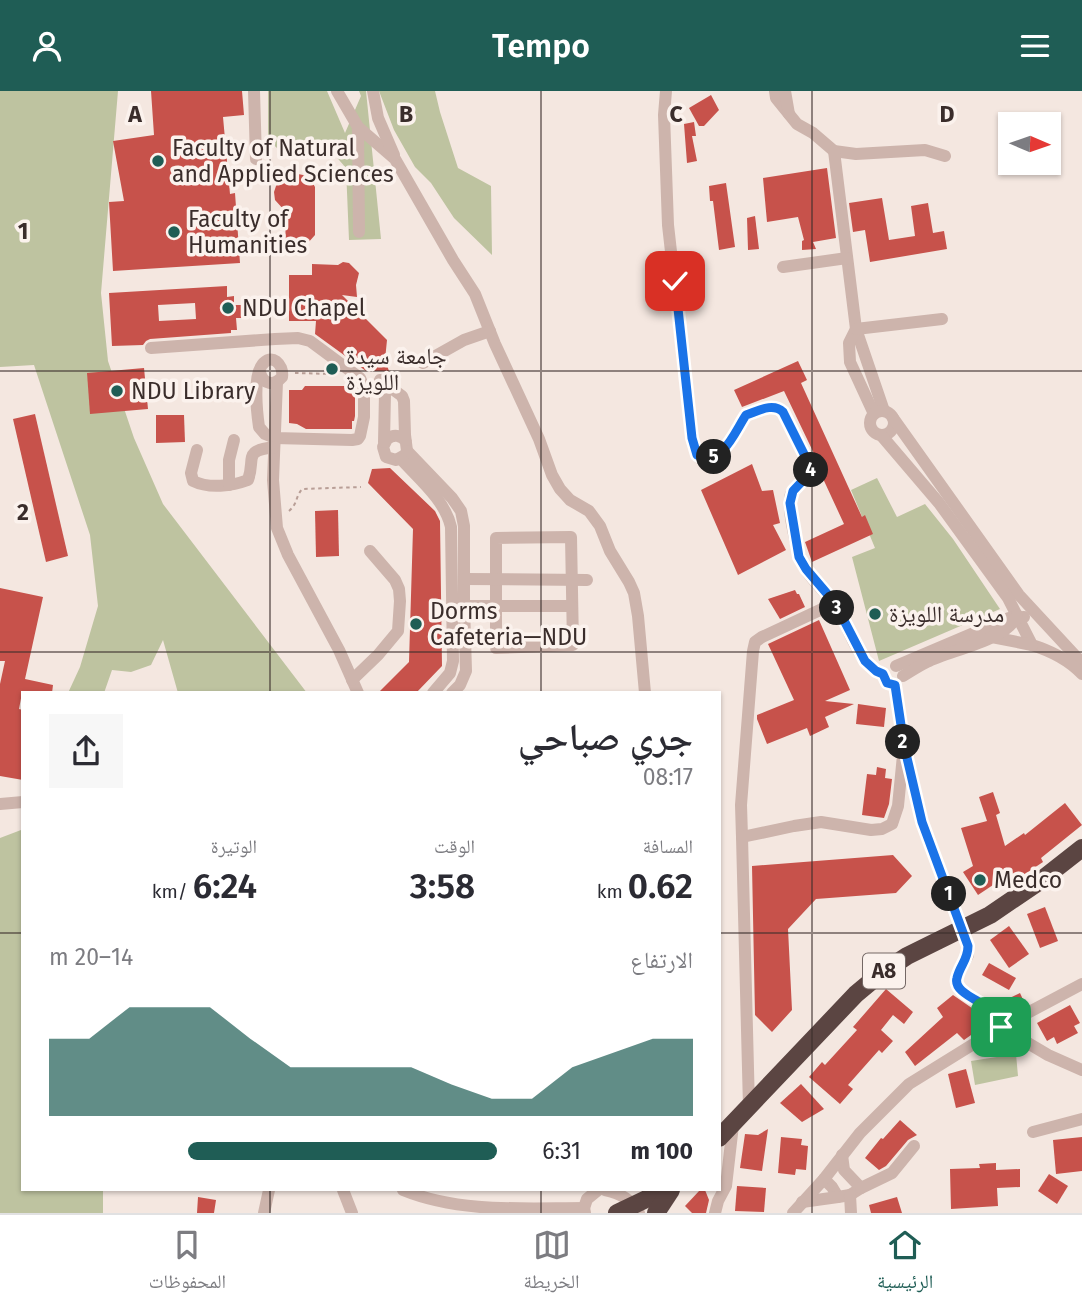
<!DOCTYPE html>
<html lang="ar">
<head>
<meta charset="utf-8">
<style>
  body { margin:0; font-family:"Fira Sans","Noto Naskh Arabic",sans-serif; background:#f7f7f7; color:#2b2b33; direction:rtl; height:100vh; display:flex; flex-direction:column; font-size:26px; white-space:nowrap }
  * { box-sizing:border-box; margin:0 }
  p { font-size:23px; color:#7c7c81 }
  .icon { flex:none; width:38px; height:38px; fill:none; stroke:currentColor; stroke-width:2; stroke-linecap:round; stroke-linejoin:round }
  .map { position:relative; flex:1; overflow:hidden; direction:ltr }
  .sheet { position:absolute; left:21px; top:600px; width:700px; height:500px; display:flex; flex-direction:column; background:#fff; border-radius:0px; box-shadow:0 2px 5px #0004; direction:rtl }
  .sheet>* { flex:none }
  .needle { width:46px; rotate:92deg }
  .tools { position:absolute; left:998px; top:21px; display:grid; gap:14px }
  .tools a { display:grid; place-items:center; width:63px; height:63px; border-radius:0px; background:#fff; box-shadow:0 2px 5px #0004; font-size:35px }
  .pin { position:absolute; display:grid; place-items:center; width:60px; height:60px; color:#fff; margin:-30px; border-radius:14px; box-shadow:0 4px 10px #0006 }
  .km { position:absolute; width:35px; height:35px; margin:-18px; border-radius:50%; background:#222; color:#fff; font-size:19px; line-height:35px; text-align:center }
  .round { display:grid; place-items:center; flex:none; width:74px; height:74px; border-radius:0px; background:#f7f7f7 }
  .overview { display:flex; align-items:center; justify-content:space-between; height:119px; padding:0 28px }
  h1 { font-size:38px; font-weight:600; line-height:52px }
  .metrics { display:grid; grid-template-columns:repeat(3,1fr); gap:10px; height:119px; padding:7px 28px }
  .metrics div { display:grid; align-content:center }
  .metrics b { font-size:35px; font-weight:600 }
  .metrics small { font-size:19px; font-weight:400 }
  .metrics p { font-size:19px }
  .chart { height:196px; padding:14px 28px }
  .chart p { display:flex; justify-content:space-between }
  .chart svg { width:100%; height:126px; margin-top:7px; fill:#1f5d55; opacity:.7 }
  ul { padding:0 28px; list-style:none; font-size:23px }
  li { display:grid; grid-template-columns:112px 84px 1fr; align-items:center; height:52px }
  li i { height:18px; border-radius:9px; background:#1f5d55 }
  header { display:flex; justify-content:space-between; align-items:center; height:91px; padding:0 28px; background:#1f5d55; color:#fff; font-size:32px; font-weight:600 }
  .tabs { display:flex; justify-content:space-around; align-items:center; height:98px; border-top:2px solid #e1e1e2; background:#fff; font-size:19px; color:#7c7c81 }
  .tabs a { display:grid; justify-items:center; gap:4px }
  .tabs .on { color:#1f5d55 }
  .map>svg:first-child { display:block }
  .green { fill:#bec3a0 }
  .building { fill:#c7524b; fill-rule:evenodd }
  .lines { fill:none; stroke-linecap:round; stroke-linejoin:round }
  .path { stroke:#b89e96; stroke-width:2; stroke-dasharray:3.5 3.5; stroke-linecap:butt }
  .minor { stroke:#cdb4ac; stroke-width:12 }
  .highway { stroke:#5b4542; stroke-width:18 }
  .route-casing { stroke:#fff; stroke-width:14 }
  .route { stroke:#1a73e8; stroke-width:9 }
  .grid { fill:none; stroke:#3a2d2b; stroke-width:2; stroke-opacity:0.55 }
  .poi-dot { fill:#1f5d55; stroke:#fbf2ed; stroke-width:2.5 }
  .labels { text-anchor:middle; stroke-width:7; stroke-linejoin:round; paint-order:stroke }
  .shield { fill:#fbf2ed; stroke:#746865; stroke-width:2 }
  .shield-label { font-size:21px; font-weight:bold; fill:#3a2d2b }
  .poi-label { font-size:23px; fill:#3a2d2b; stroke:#fbf2ed; text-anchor:start }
  .grid-label { font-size:23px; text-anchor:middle; font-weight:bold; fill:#3a2d2b; stroke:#fbf2ed; stroke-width:7; stroke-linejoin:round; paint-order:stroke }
</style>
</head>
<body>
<header><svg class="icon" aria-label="menu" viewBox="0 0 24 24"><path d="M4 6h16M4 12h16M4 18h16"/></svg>Tempo<svg class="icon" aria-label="person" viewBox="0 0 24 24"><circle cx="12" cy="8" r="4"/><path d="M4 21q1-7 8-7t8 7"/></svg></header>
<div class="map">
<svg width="1082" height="1122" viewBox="0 0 1082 1122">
  <rect width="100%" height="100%" fill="#f4e7e0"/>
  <g class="green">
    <polygon points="0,0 118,0 101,202 108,270 134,347 163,413 307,602 178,602 163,549 151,574 131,581 112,579 104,602 68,602 80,576 98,515 90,444 34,274 0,276"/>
    <polygon points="268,0 327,0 345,42 361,5 359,0 366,0 381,148 349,149 346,77 333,62 286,65 268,49"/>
    <polygon points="379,0 435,0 440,21 458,77 491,95 492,164 454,127 431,92 415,76 394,39"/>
    <polygon points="877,387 897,426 925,413 953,448 1000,518 879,570 852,466 875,457 851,399"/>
    <polygon points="21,739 23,740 23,1099 103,1099 103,1122 0,1122 0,747"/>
    <polygon points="1016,963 1018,985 975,994 971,970"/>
  </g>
  <g class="building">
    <polygon points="151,0 242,0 244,24 223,26 230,103 235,102 240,172 113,180 109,111 124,110 113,50 154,44"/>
    <polygon points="711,4 719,19 704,35 699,35 689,17"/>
    <polygon points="694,31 696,45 692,45 697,70 687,72 684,33"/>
    <polygon points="827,77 836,147 813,151 816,158 802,159 802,150 804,149 798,126 767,131 763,87"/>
    <polygon points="293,82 303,84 311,89 315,96 315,144 299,162 286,163 285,120 275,109 274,101 276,95 283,86"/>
    <polygon points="726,92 735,156 719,159 713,110 710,110 709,95"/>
    <polygon points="882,107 889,149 915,145 911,115 928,112 933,142 944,140 947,158 870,171 865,139 853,141 849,112"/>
    <polygon points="755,125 759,158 748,159 747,127"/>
    <polygon points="343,171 349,172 359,182 356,194 357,206 342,204 387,249 385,269 389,280 366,280 315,243 316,230 289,230 289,184 312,184 312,173 338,174"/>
    <path d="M227 195V206L234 205V214H241L242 227H236L237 239H231V242L150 248 146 250 143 254 112 255 109 202ZM195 212 196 228 159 230 158 214Z"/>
    <polygon points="798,270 807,289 801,292 862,426 865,424 873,443 812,471 805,451 844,433 819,379 819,373 784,300 742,316 734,299"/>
    <polygon points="144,277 148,318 90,323 87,282"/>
    <polygon points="305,295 352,295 352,301 355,303 355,325 354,330 352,330 352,338 306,338 297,333 289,332 289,299 302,299"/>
    <polygon points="35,323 68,465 46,471 13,328"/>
    <polygon points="156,324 184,324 185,351 156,352"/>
    <polygon points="752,373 762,400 773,399 780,432 773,434 786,459 738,484 701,399"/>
    <polygon points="390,377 435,420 440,430 442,575 416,602 378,602 409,571 413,438 368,392 372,378"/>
    <polygon points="338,419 339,465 316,466 315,420"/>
    <polygon points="0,497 43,506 25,588 53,594 52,602 22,602 19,618 23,619 23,689 0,685 0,593 5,570 0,570"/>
    <polygon points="795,499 797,503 799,503 805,516 780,528 768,508"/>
    <polygon points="819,529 850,599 825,610 854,613 825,626 829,636 810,645 807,637 767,653 757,628 757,624 794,609 768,553"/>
    <polygon points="858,613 886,617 884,636 856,633"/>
    <polygon points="877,676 886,678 885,687 892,688 889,713 884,727 862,724 867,683 876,684"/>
    <polygon points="993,701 1000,722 996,724 1005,755 1024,742 1025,744 1065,712 1082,734 1041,767 1043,771 1013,791 1008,784 978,804 963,781 973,775 961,737 987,730 979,706"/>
    <polygon points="893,764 912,785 896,802 816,808 788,838 792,919 772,941 755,924 752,775"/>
    <polygon points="1045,816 1058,850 1040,857 1027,823"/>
    <polygon points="1009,835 1029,863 1009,877 990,849"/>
    <polygon points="989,872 1016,887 1009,899 982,884"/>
    <polygon points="886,898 913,921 904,933 893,924 881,939 893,950 882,962 879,959 848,994 853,998 840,1013 809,986 822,971 825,974 857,939 853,936"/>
    <polygon points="1020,902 1025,913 1004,924 997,913"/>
    <polygon points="953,904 982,924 988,932 964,949 957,942 915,975 905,961 943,926 937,917"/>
    <polygon points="1070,914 1080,932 1074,935 1078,942 1057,953 1054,946 1047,950 1037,932"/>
    <polygon points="966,978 975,1012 956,1017 948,983"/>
    <polygon points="801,993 824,1018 802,1031 780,1012"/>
    <polygon points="900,1029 917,1044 908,1049 886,1075 879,1079 865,1067 881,1047 883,1048"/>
    <polygon points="768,1038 762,1080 740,1077 745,1043 758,1044"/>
    <polygon points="781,1046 802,1048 801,1054 808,1055 806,1079 796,1078 795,1084 778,1082"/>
    <polygon points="1082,1046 1082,1080 1056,1083 1053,1049"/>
    <polygon points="996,1072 996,1079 1020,1078 1020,1096 997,1097 998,1115 951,1118 950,1078 980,1077 979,1073"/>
    <polygon points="1049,1083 1068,1095 1057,1113 1038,1100"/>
    <polygon points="737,1095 766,1097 764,1121 735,1120"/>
    <polygon points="700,1099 705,1099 709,1109 706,1122 692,1122 685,1115"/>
    <polygon points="198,1106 216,1109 214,1122 197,1122"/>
    <polygon points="897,1106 902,1122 871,1122 869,1114"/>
  </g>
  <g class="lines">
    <g class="path">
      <polyline points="295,282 334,283"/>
      <path d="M289 420C298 412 295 407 302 398L361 396"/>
    </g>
    <g class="minor">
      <polyline points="254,0 256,68"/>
      <polyline points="337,0 358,36 395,68 453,169 475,203 495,253 539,348 552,384 560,398 570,409 589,420 600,435 610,460 629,491 634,502 638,525 645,602"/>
      <polyline points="373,0 378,27 394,64"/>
      <path d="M666 0 664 24 668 134 692 347 697 364C722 377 735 340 746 324 758 320 773 311 783 321L811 377C809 389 796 392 791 403 786 416 798 467 806 479 814 491 825 502 835 512"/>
      <polyline points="775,0 776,7 797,33 813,42 834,60 856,63 925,59 945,65"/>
      <polyline points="785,0 789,23"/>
      <polyline points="358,36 359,141"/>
      <polyline points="834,60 856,238 884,320"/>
      <polyline points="783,176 847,167"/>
      <polyline points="856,238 849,252 850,271 874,323"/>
      <polyline points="856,238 942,228"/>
      <path d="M151 257 275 248 298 247 310 250 360 287 364 297V326L360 345 358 348 352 349 275 347 265 343 259 336C257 322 253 286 262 274 271 261 284 273 282 286 274 295 263 294 260 281"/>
      <polyline points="423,272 464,249 490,240"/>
      <path d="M380 289 402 305 404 310 405 344 407 360 405 364 396 369 386 366 383 356 387 348C394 343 400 344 406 350"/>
      <polyline points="277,291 273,389 277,437 288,464 339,559 358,602"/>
      <circle cx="882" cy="332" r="12"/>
      <polyline points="893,327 1019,504 1082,572"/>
      <path d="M881 344 939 412 1008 507 1032 554C1051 560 1068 568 1082 583"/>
      <polyline points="384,351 385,302 387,295"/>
      <path d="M197 359 191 382 193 390C209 398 232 395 248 389 256 367 242 360 274 356"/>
      <polyline points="407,360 452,407 461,420 464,435 464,515 466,580 460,594 452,602"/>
      <path d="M401 368C419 388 445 409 451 436L453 570 450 582 433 602"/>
      <polyline points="229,394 229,369 234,349"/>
      <polygon points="571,446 573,554 496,557 496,447"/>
      <polyline points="464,488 587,489"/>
      <polyline points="464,515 572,515"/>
      <polyline points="992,546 1032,554"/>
      <polyline points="896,575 1009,527 1024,526"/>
      <path d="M903 585C911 580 919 575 927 571 950 559 1009 549 1017 524"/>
      <polyline points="352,589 378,564 398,540 400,510 399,498 395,489 370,460"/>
      <polyline points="895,594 904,654 922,731 968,854 968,864 957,886 957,894 960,899 990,918 1001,936 1048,964 1082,979"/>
      <polyline points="0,713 23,711"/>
      <path d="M742 746 741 714 753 560 755 551 762 546 835 512C848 535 858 574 883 583"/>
      <polyline points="749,1016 742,746 794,735 821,731 871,739 882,738 892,733 898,715 904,654"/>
      <polyline points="1033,1041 1082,1028"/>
      <polyline points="824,1088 832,1096 838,1106 850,1104 861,1097 844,1079 842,1064"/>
      <polyline points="861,1097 892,1082 914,1055"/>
      <polyline points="343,1099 352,1122"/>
      <path d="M403 1099C459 1122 524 1117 584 1117L585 1122"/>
      <path d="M605 1099C620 1102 631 1108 639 1122"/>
      <polyline points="850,1104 851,1122"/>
      <polyline points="802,1111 838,1106"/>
      <polyline points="584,1117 587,1108 598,1099"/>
      <polyline points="264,1122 269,1099"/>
      <polyline points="715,1122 718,1110 726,1095 733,1034"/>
      <polyline points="793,1122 824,1088 860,1042 909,993 1001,936 1082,893"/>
    </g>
    <g class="highway">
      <polyline points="719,1047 856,903 880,883 907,865 990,824 1040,790 1082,757"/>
      <polyline points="617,1122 665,1099"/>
      <polyline points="656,1122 671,1099"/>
    </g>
  </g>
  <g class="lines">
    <g class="route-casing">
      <path id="route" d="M675 190 692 347 697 364C722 377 735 340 746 324 758 320 773 311 783 321L811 377 810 382 793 400 790 412 799 466 806 478 835 512 865 570 876 580 883 583 887 592 895 594 904 654 922 731 968 855C968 869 960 874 957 887 953 901 979 909 988 917 993 922 997 929 1001 936"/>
    </g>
    <use href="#route" class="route"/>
  </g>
  <path class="grid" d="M270 0V602M541 0V602M812 0V1122M0 280H1082M0 561H1082M0 842H23M719 842H1082M270 1099V1122M541 1099V1122"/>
  <g class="poi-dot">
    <circle cx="158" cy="70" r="7"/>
    <circle cx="174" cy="141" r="7"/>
    <circle cx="228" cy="217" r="7"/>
    <circle cx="332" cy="278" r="7"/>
    <circle cx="117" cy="300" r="7"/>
    <circle cx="875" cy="523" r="7"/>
    <circle cx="416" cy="533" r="7"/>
    <circle cx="980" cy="789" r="7"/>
  </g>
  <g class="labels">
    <rect class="shield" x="863" y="862.5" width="42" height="35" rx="5"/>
    <g class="shield-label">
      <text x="884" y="887">A8</text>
    </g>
    <g class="poi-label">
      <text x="172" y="65">Faculty of Natural<tspan x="172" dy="26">and Applied Sciences</tspan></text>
      <text x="188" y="136">Faculty of<tspan x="188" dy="26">Humanities</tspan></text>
      <text x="242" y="225">NDU Chapel</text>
      <text x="346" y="273">جامعة سيدة<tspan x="346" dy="26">اللويزة</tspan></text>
      <text x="131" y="308">NDU Library</text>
      <text x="430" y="528">Dorms<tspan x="430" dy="26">Cafeteria—NDU</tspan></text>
      <text x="889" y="531">مدرسة اللويزة</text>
      <text x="994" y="797">Medco</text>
    </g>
  </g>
  <g class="grid-label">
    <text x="135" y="31">A</text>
    <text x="406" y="31">B</text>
    <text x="676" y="31">C</text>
    <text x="947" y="31">D</text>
    <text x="23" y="148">1</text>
    <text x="23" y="429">2</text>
  </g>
</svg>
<div class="tools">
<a><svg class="needle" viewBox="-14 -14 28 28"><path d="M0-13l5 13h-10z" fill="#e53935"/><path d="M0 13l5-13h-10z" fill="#7c7c81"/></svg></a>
</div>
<div class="pin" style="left:1001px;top:936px;background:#1e9e55"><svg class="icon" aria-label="arrive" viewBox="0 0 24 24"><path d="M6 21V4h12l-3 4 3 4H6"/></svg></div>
<div class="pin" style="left:675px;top:190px;background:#d93025"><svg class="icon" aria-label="check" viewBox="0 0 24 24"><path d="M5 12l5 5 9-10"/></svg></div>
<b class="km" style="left:949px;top:803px">1</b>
<b class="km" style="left:903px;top:651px">2</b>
<b class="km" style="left:837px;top:517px">3</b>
<b class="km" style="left:811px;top:379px">4</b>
<b class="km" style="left:714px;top:366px">5</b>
<section class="sheet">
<div class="overview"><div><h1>جري صباحي</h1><p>08:17</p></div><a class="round"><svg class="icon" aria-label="share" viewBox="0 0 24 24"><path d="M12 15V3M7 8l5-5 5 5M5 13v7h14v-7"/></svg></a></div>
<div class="metrics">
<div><p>المسافة</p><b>0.62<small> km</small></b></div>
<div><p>الوقت</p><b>3:58</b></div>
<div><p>الوتيرة</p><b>6:24<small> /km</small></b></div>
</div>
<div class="chart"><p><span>الارتفاع</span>14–20 m</p>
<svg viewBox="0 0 160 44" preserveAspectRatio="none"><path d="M0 44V17L10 17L20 6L30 6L40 6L50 17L60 27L70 27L80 27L90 27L100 33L110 38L120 38L130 27L140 22L150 17L160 17V44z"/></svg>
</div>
<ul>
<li><b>100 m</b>6:31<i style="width:69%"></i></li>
</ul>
</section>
</div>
<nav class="tabs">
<a class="on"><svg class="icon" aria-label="home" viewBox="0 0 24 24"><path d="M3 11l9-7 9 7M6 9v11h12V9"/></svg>الرئيسية</a>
<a><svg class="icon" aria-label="map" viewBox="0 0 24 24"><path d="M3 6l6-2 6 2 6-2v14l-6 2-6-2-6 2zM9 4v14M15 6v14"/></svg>الخريطة</a>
<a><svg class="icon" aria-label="saved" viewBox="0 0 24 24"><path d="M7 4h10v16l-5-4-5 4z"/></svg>المحفوظات</a>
</nav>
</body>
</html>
